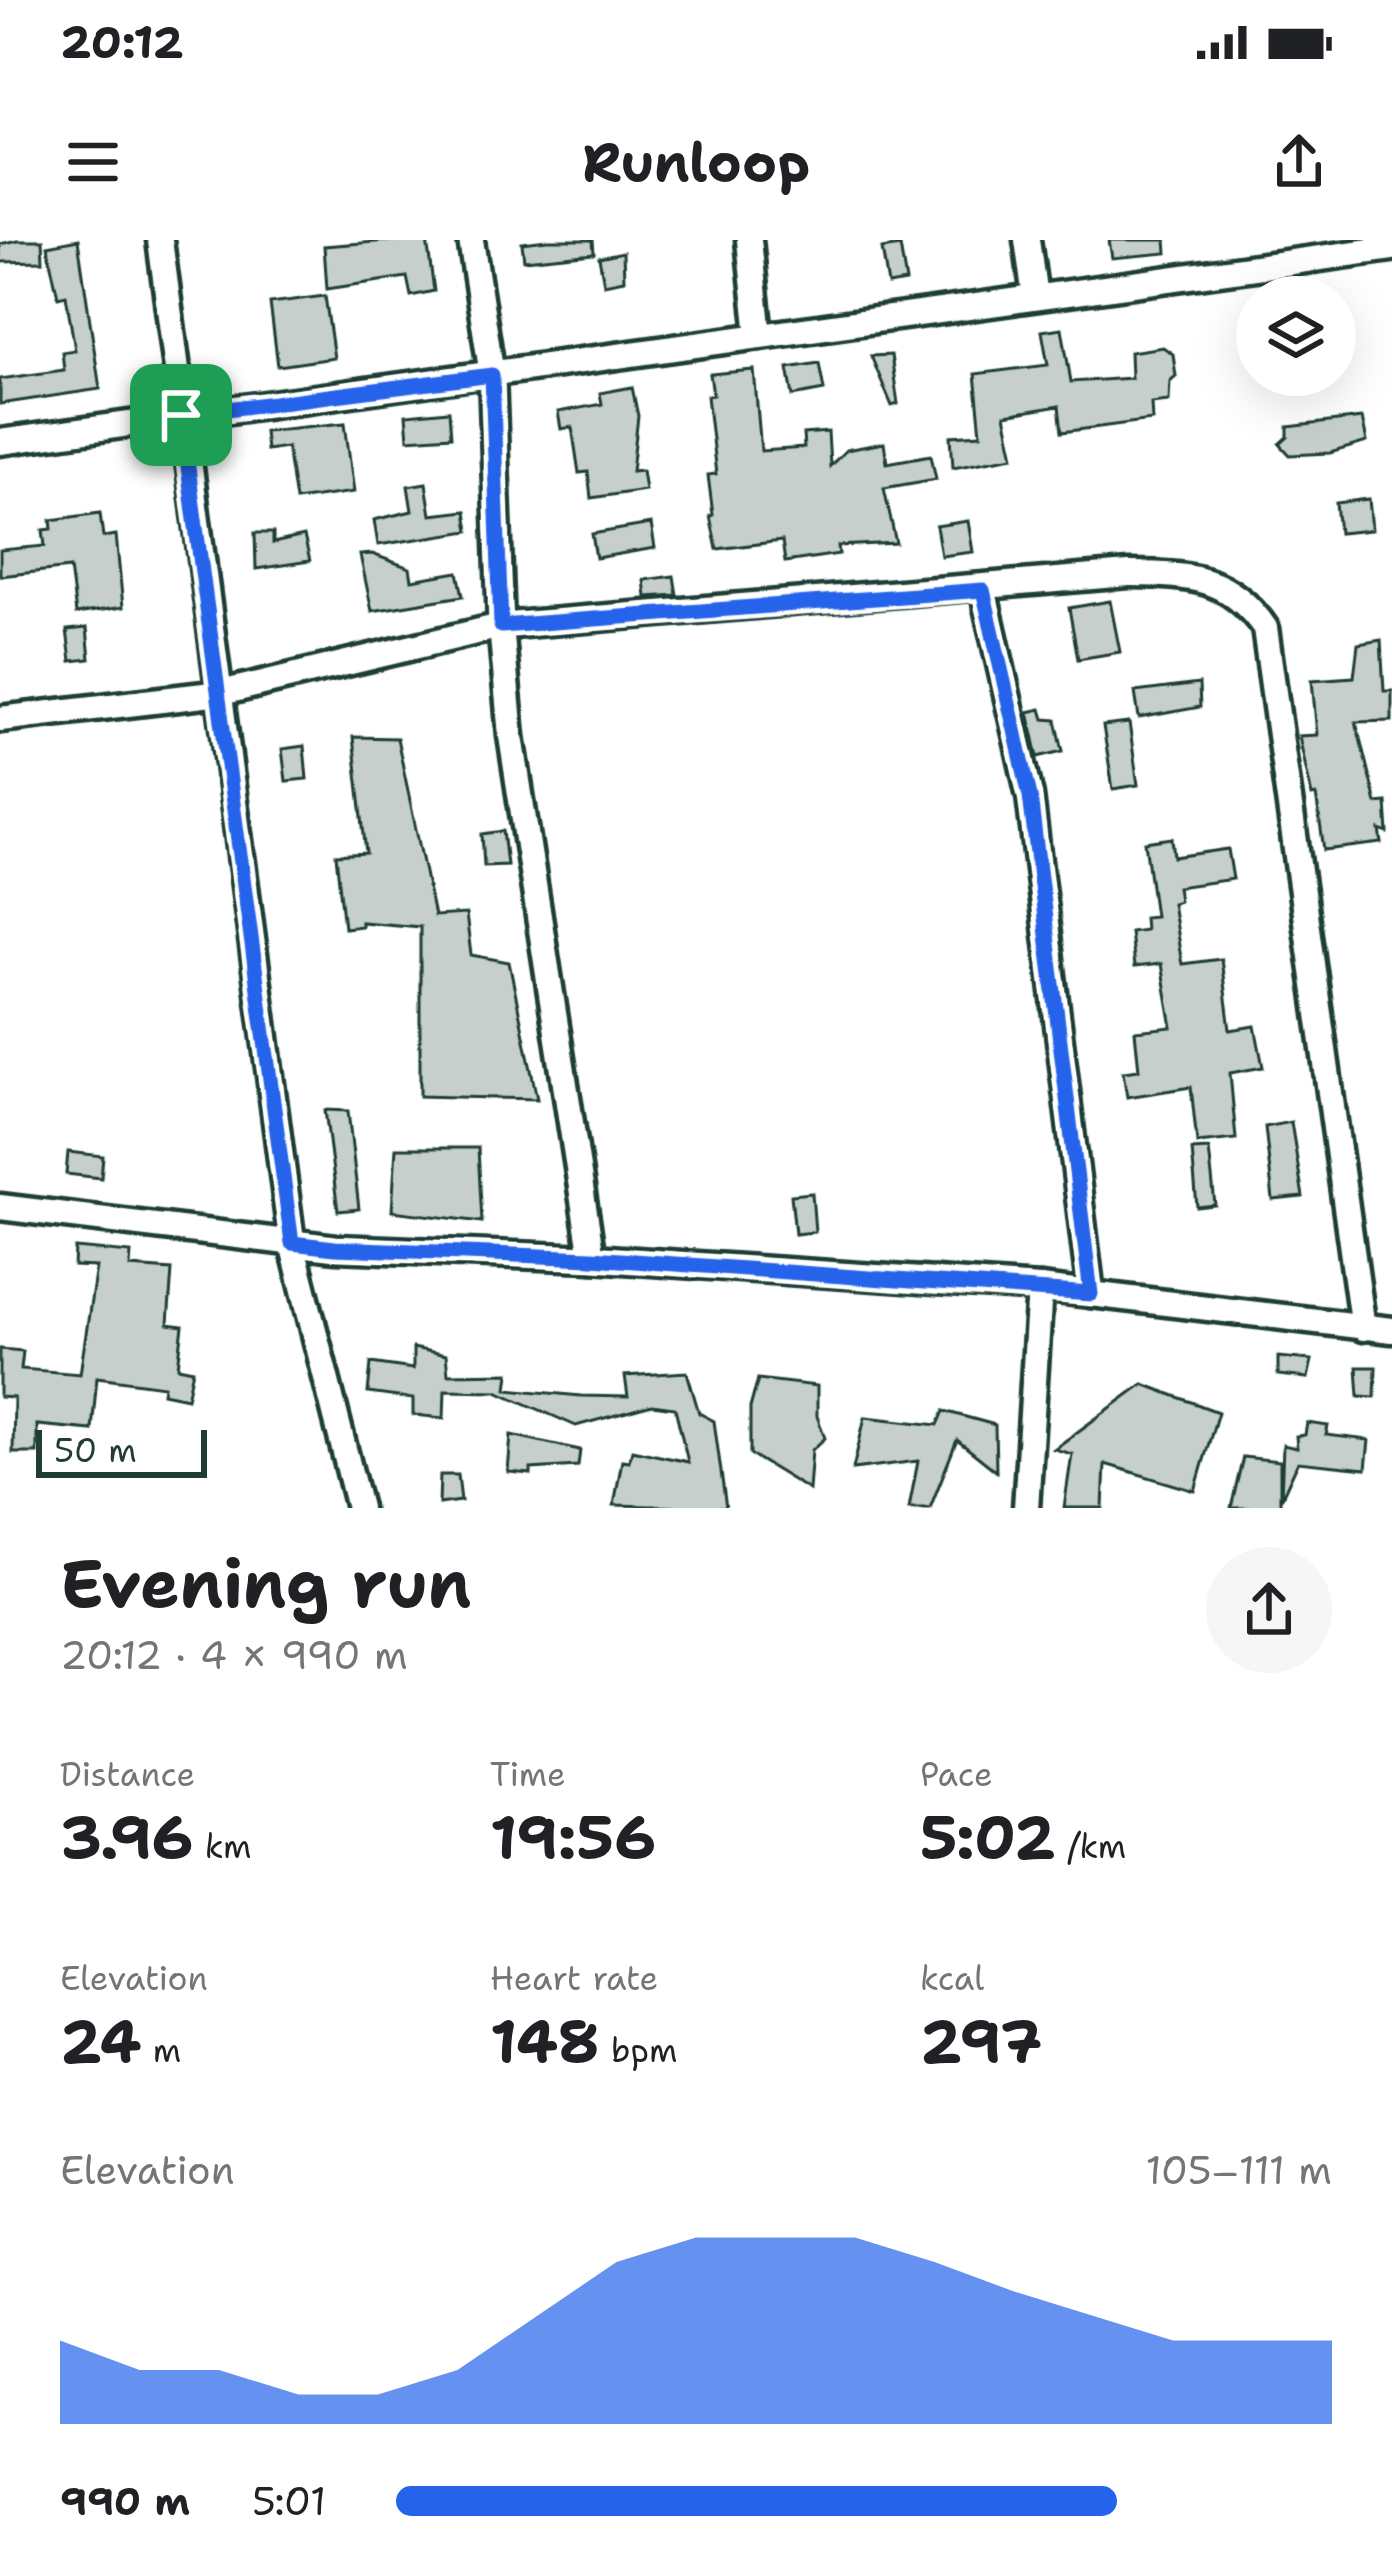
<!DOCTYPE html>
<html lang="en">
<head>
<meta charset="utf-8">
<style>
  body { margin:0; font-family:"Shantell Sans",sans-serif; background:#f6f6f6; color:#202124; height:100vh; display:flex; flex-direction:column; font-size:45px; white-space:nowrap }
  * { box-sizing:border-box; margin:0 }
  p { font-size:39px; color:#757577 }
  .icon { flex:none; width:66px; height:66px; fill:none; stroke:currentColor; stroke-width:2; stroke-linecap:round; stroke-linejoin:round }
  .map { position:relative; height:1268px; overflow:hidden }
  .drawer { display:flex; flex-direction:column; background:#fff; flex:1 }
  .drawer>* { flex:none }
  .tools { position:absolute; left:1236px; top:36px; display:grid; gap:24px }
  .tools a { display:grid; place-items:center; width:120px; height:120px; border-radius:50%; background:#fff; box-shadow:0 12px 48px #0002; font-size:60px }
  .scale { position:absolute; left:36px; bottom:30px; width:171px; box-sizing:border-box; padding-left:12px; border:6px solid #1f3d34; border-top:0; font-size:33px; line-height:42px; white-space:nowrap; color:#1f3d34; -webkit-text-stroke:9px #fff; paint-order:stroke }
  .pin { position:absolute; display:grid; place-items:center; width:102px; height:102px; color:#fff; margin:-51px; border-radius:24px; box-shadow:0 6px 18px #0006 }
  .round { display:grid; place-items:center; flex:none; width:126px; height:126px; border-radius:63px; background:#f6f6f6 }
  .summary { display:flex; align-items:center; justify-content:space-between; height:204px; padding:0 60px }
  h1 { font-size:66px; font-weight:700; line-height:90px }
  .stats { display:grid; grid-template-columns:repeat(3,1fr); gap:18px; height:204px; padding:12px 60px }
  .stats div { display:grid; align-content:center }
  .stats b { font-size:60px; font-weight:700 }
  .stats small { font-size:33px; font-weight:400 }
  .stats p { font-size:33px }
  .chart { height:336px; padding:24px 60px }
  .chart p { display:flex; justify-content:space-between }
  .chart svg { width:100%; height:216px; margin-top:12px; fill:#2563eb; opacity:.7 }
  ul { padding:0 60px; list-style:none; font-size:39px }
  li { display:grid; grid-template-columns:192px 144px 1fr; align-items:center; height:90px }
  li i { height:30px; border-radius:15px; background:#2563eb }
  .status { display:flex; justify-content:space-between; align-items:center; height:84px; padding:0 60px; background:#fff; direction:ltr }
  .status svg { height:33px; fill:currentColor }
  header { display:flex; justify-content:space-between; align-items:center; height:156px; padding:0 60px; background:#fff; font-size:54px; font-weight:700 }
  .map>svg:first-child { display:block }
  .building { fill:#c7cfcc; stroke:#1f3d34; stroke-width:3 }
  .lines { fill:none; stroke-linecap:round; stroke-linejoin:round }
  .minor-casing { stroke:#1f3d34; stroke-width:33 }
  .minor { stroke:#fff; stroke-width:24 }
  .route-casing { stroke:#fff; stroke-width:24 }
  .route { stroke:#2563eb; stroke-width:15 }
</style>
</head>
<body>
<div class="status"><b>20:12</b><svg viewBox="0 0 49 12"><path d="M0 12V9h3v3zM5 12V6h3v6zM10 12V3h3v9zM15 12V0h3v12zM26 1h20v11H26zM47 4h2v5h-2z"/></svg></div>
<header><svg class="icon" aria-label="menu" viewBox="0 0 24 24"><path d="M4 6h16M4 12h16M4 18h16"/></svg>Runloop<svg class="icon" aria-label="share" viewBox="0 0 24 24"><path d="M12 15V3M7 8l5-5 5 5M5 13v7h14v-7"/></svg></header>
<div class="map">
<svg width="1392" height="1268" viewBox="0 0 1392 1268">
  <rect width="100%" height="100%" fill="#fff"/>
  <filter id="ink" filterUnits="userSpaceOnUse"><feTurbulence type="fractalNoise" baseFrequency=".00833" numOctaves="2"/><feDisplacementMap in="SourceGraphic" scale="24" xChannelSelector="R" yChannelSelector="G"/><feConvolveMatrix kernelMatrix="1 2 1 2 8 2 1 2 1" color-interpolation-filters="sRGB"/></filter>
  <g filter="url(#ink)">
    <g class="building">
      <polygon points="17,0 42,0 43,21 0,22 0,4"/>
      <polygon points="78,0 100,149 0,164 0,139 64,130 62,112 75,110 66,55 58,57 47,6"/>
      <polygon points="401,0 427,0 434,51 411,56 407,37 327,49 324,6"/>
      <polygon points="547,0 593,0 594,13 524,20 522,3"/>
      <polygon points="1109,0 1166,0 1167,13 1112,18"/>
      <polygon points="900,6 906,42 888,45 882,9"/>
      <polygon points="623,12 624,40 604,44 599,17"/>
      <polygon points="325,56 334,118 278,126 270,63"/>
      <polygon points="1062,88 1071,142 1131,138 1130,112 1163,107 1173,114 1176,136 1170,141 1169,161 1151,163 1152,180 1062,192 1059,166 1005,175 1014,216 953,227 951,196 981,194 975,134 1048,125 1042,91"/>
      <polygon points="891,115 898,164 892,166 871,116"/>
      <polygon points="819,123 824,150 793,156 788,128"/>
      <polygon points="754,130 761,211 804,208 803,194 828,192 830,226 846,210 884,203 887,223 931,215 936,239 884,248 896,303 838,306 839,314 785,322 782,301 717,309 710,276 713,275 708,235 716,234 707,156 713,155 710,134"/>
      <polygon points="632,147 638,176 632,231 642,230 645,250 591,258 588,232 579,233 572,187 561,189 558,172 602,164 600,153"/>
      <polygon points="449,171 451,196 408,199 406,175"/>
      <polygon points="1362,178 1367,202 1330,213 1290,215 1280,204 1288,197 1288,187"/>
      <polygon points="345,183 354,252 295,260 287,207 266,210 264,191"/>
      <polygon points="426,243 431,275 466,271 469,291 378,305 374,280 412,271 408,246"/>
      <polygon points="1369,259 1372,290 1339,293 1336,263"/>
      <polygon points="100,273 103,297 116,295 123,367 76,374 70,328 0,336 0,310 45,306 43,290 52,289 51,280"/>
      <polygon points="968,281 973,312 941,316 936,286"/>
      <polygon points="651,284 655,308 596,318 592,294"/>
      <polygon points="255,293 273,293 273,303 304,296 310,321 256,329"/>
      <polygon points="372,314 410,328 412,340 458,332 463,356 372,371 360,315"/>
      <polygon points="674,336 677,355 646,357 644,340"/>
      <polygon points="1110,361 1120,412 1078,419 1069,368"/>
      <polygon points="87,388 90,419 71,421 67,390"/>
      <polygon points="1381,400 1384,451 1392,451 1392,481 1356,482 1376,563 1386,562 1388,593 1380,590 1382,603 1324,610 1316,555 1312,556 1299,496 1317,495 1312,440 1354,437 1358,404"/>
      <polygon points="1199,444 1200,467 1139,478 1135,452"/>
      <polygon points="1041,469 1044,479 1056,480 1063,511 1038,517 1028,472"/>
      <polygon points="1129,483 1138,545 1113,549 1103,486"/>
      <polygon points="353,497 397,498 434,676 466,674 471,715 509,722 537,859 420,856 420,687 361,682 361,686 344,688 336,615 366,613"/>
      <polygon points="304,506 307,539 286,541 282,509"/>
      <polygon points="503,591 507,625 484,626 482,594"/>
      <polygon points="1172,598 1174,617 1228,609 1233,639 1177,647 1179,661 1172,663 1182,724 1221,719 1230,790 1255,786 1263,827 1230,833 1236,899 1197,903 1191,847 1127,857 1123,832 1139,830 1135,791 1172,787 1161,724 1134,727 1130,692 1145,690 1144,677 1155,676 1145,602"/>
      <polygon points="325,870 348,871 359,969 338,971"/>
      <polygon points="1291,882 1303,957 1273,960 1265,887"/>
      <polygon points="396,908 478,908 482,982 392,971"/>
      <polygon points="1209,909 1215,965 1197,967 1192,910"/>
      <polygon points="68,912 103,916 101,938 66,934"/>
      <polygon points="812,953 815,992 795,994 791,955"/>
      <polygon points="75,1008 131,1013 130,1027 172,1030 168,1084 183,1086 178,1127 193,1130 187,1158 163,1153 164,1146 97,1137 92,1190 37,1185 37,1213 13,1213 14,1158 0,1157 0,1109 23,1111 21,1129 80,1134 96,1027 74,1026"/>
      <polygon points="413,1108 446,1115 448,1134 509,1133 507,1149 581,1156 628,1157 625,1136 687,1132 699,1173 714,1181 726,1268 614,1265 622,1220 629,1221 632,1210 688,1222 675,1168 652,1165 576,1186 497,1151 445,1150 444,1178 413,1175 413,1159 368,1153 371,1123 413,1129"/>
      <polygon points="1278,1117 1312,1120 1308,1138 1278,1135"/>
      <polygon points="1357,1127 1376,1127 1375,1157 1359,1156"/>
      <polygon points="758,1139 817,1146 817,1176 825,1198 812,1210 809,1250 750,1214 750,1168"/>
      <polygon points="1143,1144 1218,1172 1195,1251 1105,1224 1103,1268 1064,1268 1072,1214 1054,1209"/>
      <polygon points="944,1171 995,1185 996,1231 957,1200 930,1268 909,1268 918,1221 853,1229 865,1177 938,1185"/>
      <polygon points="1307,1183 1328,1186 1326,1195 1369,1200 1366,1229 1298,1222 1281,1259 1283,1205 1297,1208 1296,1196 1305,1195"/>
      <polygon points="511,1195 580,1210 578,1226 531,1229 531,1234 508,1232"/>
      <polygon points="1243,1217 1280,1221 1280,1268 1231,1268"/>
      <polygon points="440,1235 458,1235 461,1261 439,1264"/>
    </g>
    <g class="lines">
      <g class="minor-casing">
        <g id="minor">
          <polyline points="160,0 292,1003 359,1268"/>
          <polyline points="471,0 492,135 501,386 511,496 592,1018"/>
          <polyline points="749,0 759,96"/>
          <polyline points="1027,0 1035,57"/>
          <polyline points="0,202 1392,8"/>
          <polyline points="983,349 1030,556 1091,1054"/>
          <path d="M0 479 221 453 501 386 1129 334C1188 335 1229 335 1265 388L1363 1088"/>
          <polyline points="0,967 336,1008 592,1018 1040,1048 1392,1090"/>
          <polyline points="1026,1268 1040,1048"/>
        </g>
      </g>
      <use href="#minor" class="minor"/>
    </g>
  </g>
  <g class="lines" filter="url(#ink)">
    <g class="route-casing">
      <polygon id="route" points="492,135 501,386 983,350 1030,556 1091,1054 592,1018 335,1008 292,1003 181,175"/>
    </g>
    <use href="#route" class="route"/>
  </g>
</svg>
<div class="tools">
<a><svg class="icon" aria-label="layers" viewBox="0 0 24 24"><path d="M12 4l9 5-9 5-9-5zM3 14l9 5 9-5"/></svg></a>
</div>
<div class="scale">50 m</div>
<div class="pin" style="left:181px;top:175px;background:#1e9e55"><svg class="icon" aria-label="arrive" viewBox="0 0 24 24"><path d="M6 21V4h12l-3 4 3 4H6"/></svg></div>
</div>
<section class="drawer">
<div class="summary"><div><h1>Evening run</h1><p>20:12 · 4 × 990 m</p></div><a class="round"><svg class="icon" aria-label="share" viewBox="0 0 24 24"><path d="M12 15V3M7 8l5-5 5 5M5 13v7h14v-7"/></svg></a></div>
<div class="stats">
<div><p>Distance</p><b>3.96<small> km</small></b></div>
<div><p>Time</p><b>19:56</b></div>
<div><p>Pace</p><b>5:02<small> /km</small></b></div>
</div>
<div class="stats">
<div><p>Elevation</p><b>24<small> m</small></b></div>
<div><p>Heart rate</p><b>148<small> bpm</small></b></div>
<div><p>kcal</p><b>297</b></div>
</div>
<div class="chart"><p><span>Elevation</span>105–111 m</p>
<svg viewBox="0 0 160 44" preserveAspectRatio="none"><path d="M0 44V27L10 33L20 33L30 38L40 38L50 33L60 22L70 11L80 6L90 6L100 6L110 11L120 17L130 22L140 27L150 27L160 27V44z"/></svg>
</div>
<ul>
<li><b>990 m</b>5:01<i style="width:77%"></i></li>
</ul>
</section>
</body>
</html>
